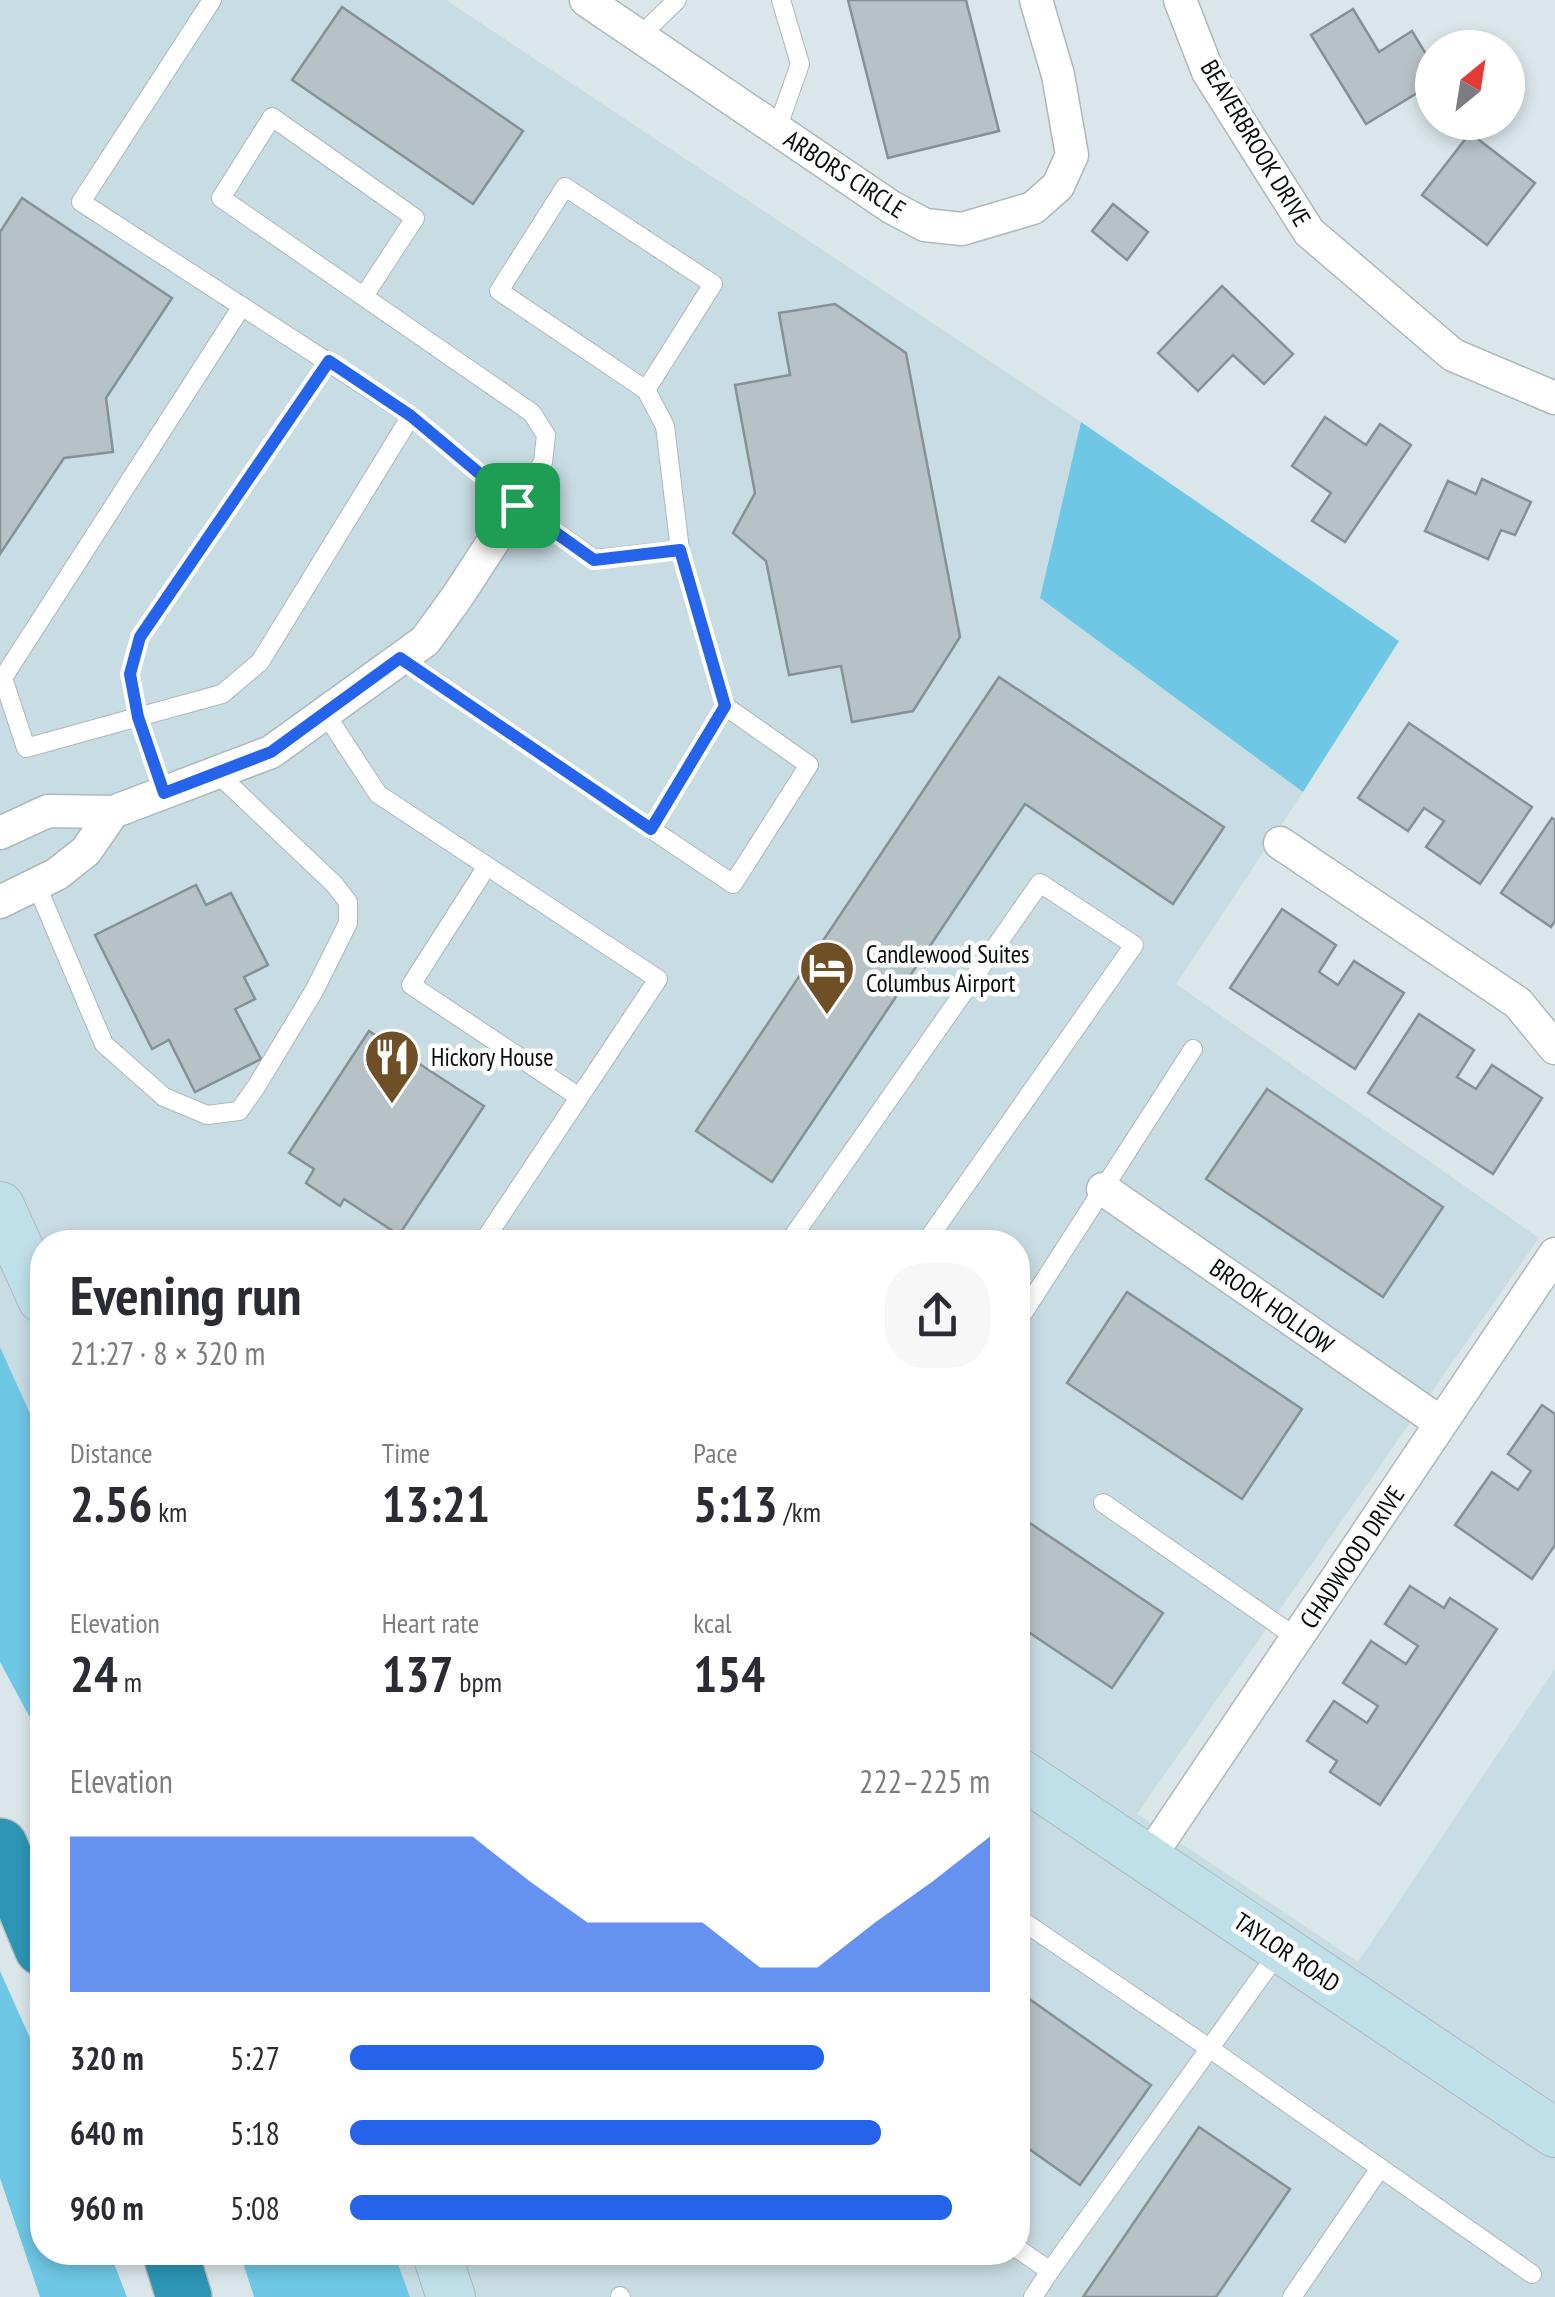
<!DOCTYPE html>
<html lang="en">
<head>
<meta charset="utf-8">
<style>
  body { margin:0; font-family:"PT Sans Narrow",sans-serif; background:#f7f7f7; color:#2b2b33; height:100vh; display:flex; flex-direction:column; font-size:38px; white-space:nowrap }
  * { box-sizing:border-box; margin:0 }
  p { font-size:32px; color:#7c7c81 }
  .icon { flex:none; width:55px; height:55px; fill:none; stroke:currentColor; stroke-width:2; stroke-linecap:round; stroke-linejoin:round }
  .map { position:relative; flex:1; overflow:hidden }
  .details { position:absolute; left:30px; top:1230px; width:1000px; height:1035px; display:flex; flex-direction:column; background:#fff; border-radius:40px; box-shadow:0 5px 15px #0003 }
  .details>* { flex:none }
  .needle { width:65px; rotate:30deg }
  .tools { position:absolute; left:1415px; top:30px; display:grid; gap:20px }
  .tools a { display:grid; place-items:center; width:110px; height:110px; border-radius:50%; background:#fff; box-shadow:0 5px 15px #0003; font-size:50px }
  .pin { position:absolute; display:grid; place-items:center; width:85px; height:85px; color:#fff; margin:-42px; border-radius:20px; box-shadow:0 5px 15px #0006 }
  .round { display:grid; place-items:center; flex:none; width:105px; height:105px; border-radius:40px; background:#f7f7f7 }
  .head { display:flex; align-items:center; justify-content:space-between; height:170px; padding:0 40px }
  h1 { font-size:55px; font-weight:700; line-height:75px }
  .stats { display:grid; grid-template-columns:repeat(3,1fr); gap:15px; height:170px; padding:10px 40px }
  .stats div { display:grid; align-content:center }
  .stats b { font-size:50px; font-weight:700 }
  .stats small { font-size:28px; font-weight:400 }
  .stats p { font-size:28px }
  .chart { height:280px; padding:20px 40px }
  .chart p { display:flex; justify-content:space-between }
  .chart svg { width:100%; height:180px; margin-top:10px; fill:#2563eb; opacity:.7 }
  ul { padding:0 40px; list-style:none; font-size:32px }
  li { display:grid; grid-template-columns:160px 120px 1fr; align-items:center; height:75px }
  li i { height:25px; border-radius:12px; background:#2563eb }
  .map>svg:first-child { display:block }
  .built { fill:#c8dce3 }
  .green { fill:#6ec7e5 }
  .building { fill:#b7c2c7; stroke:#869195; stroke-width:2.5 }
  .lines { fill:none; stroke-linecap:round; stroke-linejoin:round }
  .lane-casing { stroke:#adb8bc; stroke-width:20 }
  .street-casing { stroke:#adb8bc; stroke-width:35 }
  .secondary-casing { stroke:#adb8bc; stroke-width:50 }
  .highway-casing { stroke:#bfc0c0; stroke-width:58 }
  .lane { stroke:#fff; stroke-width:18 }
  .street { stroke:#fff; stroke-width:32 }
  .secondary { stroke:#c0e0e9; stroke-width:48 }
  .highway { stroke:#2d96b5; stroke-width:55 }
  .route-casing { stroke:#fff; stroke-width:20 }
  .route { stroke:#2563eb; stroke-width:12 }
  .labels { text-anchor:middle; stroke-width:9; stroke-linejoin:round; paint-order:stroke }
  .street-label { font-size:25px; fill:#090c0e; stroke:#fff }
  .poi-label { font-size:25px; fill:#090c0e; stroke:#fff; text-anchor:start }
</style>
</head>
<body>
<div class="map">
<svg width="1555" height="2297" viewBox="0 0 1555 2297">
  <rect width="100%" height="100%" fill="#dae6ea"/>
  <polygon class="built" points="0,0 446,0 1081,422 1040,598 1303,792 1176,984 1539,1238 1137,1814 1358,1962 1555,1669 1555,2297 410,2297 394,2253 1018,2252 1018,1242 42,1242 42,1440 0,1347"/>
  <g class="green">
    <polygon points="1081,422 1399,641 1303,792 1040,598"/>
    <polygon points="0,1347 42,1440 42,1748 34,1725 0,1662"/>
    <polygon points="0,1971 42,2065 42,2252 110,2253 127,2297 40,2297 0,2178"/>
    <polygon points="240,2253 394,2253 410,2297 254,2297"/>
  </g>
  <g class="building">
    <polygon points="848,0 966,0 999,131 888,158"/>
    <polygon points="342,7 523,131 473,204 292,80"/>
    <polygon points="1353,9 1379,52 1412,31 1432,64 1432,84 1366,124 1311,35"/>
    <polygon points="1470,133 1535,183 1487,245 1422,195"/>
    <polygon points="22,198 172,298 106,398 113,452 64,458 0,554 0,232"/>
    <polygon points="1113,204 1148,232 1127,260 1092,231"/>
    <polygon points="1222,286 1293,354 1264,384 1233,355 1198,391 1158,353"/>
    <polygon points="835,304 906,353 960,637 913,711 852,722 841,666 789,675 766,561 733,533 755,493 735,385 790,375 779,313"/>
    <polygon points="1325,417 1366,445 1380,424 1411,445 1345,542 1312,521 1331,493 1292,466"/>
    <polygon points="1482,479 1531,502 1515,535 1501,530 1488,559 1425,531 1448,481 1476,494"/>
    <polygon points="999,677 1224,827 1173,904 1025,804 772,1182 696,1131"/>
    <polygon points="1409,723 1532,807 1480,884 1426,847 1444,821 1424,808 1408,831 1358,798"/>
    <polygon points="1552,818 1555,820 1555,921 1551,927 1501,893"/>
    <polygon points="196,885 206,905 231,893 268,965 244,977 255,999 235,1009 261,1059 195,1092 169,1040 152,1049 95,935"/>
    <polygon points="1282,909 1336,945 1319,972 1338,985 1354,961 1404,993 1355,1069 1230,988"/>
    <polygon points="1419,1014 1474,1050 1457,1077 1476,1089 1492,1065 1542,1098 1493,1174 1368,1093"/>
    <polygon points="369,1031 484,1106 399,1235 344,1199 340,1206 306,1183 314,1169 289,1153"/>
    <polygon points="1267,1089 1443,1207 1383,1297 1206,1179"/>
    <polygon points="1127,1292 1302,1409 1242,1499 1067,1383"/>
    <polygon points="1542,1405 1555,1414 1555,1545 1532,1579 1455,1525 1492,1472 1518,1490 1531,1471 1508,1454"/>
    <polygon points="1018,1515 1163,1613 1112,1688 1018,1625"/>
    <polygon points="1410,1586 1444,1608 1450,1598 1497,1629 1380,1805 1330,1772 1337,1761 1307,1741 1334,1701 1367,1723 1378,1706 1343,1683 1371,1641 1406,1664 1418,1646 1385,1624"/>
    <polygon points="1018,1991 1151,2085 1080,2185 1018,2141"/>
    <polygon points="1199,2127 1290,2189 1216,2297 1083,2297"/>
  </g>
  <g class="lines">
    <g class="lane-casing">
      <g id="lane">
        <polyline points="212,0 81,202 411,416 517,505 594,559 680,550 725,706 651,829 401,658"/>
        <polyline points="640,36 677,0"/>
        <polyline points="777,129 800,64 781,0"/>
        <polyline points="364,296 415,218 272,117 221,198 532,413 546,435 543,462 517,505"/>
        <polyline points="329,361 140,637 130,674 138,717 222,694 260,662 411,416"/>
        <polyline points="646,390 499,291 565,187 713,284 646,390 665,426 680,550"/>
        <polyline points="325,713 378,794 658,979 483,1242"/>
        <polyline points="164,793 138,717 26,748 3,678 242,306"/>
        <polyline points="651,829 733,884 809,765 725,706"/>
        <polyline points="487,866 411,985 579,1097"/>
        <polyline points="36,884 104,1044 164,1097 207,1115 239,1111 256,1087 314,991 348,923 348,902 334,884 217,773"/>
        <polyline points="789,1242 1040,883 1134,945 926,1242"/>
        <polyline points="1024,1312 1193,1049"/>
        <polyline points="1103,1503 1297,1638"/>
        <polyline points="1018,1918 1209,2048 1532,2274"/>
        <polyline points="1018,2249 1050,2271 1280,1950"/>
        <polyline points="620,2296 621,2297"/>
        <polyline points="1033,2297 1050,2271"/>
        <polyline points="1292,2297 1380,2168"/>
      </g>
    </g>
    <g class="street-casing">
      <g id="street">
        <polyline points="586,0 891,207 925,225 962,229 1033,208 1058,186 1072,155 1058,75 1036,0"/>
        <polyline points="1180,0 1208,72 1309,232 1453,355 1555,398"/>
        <polyline points="0,833 48,811 113,812 271,752 425,641 457,597 517,505"/>
        <polyline points="1280,843 1518,1003 1555,1048"/>
        <polyline points="0,902 57,874 86,851 113,812"/>
        <polyline points="1103,1189 1441,1423"/>
        <polyline points="1148,1859 1555,1254"/>
      </g>
    </g>
    <g class="secondary-casing">
      <g id="secondary">
        <polyline points="0,1206 42,1299"/>
        <polyline points="1018,1772 1555,2133"/>
        <polyline points="436,2252 451,2297"/>
      </g>
    </g>
    <g class="highway-casing">
      <g id="highway">
        <polyline points="0,1846 42,1948"/>
        <polyline points="170,2252 184,2297"/>
      </g>
    </g>
    <use href="#lane" class="lane"/>
    <use href="#street" class="street"/>
    <use href="#secondary" class="secondary"/>
    <use href="#highway" class="highway"/>
  </g>
  <g class="lines">
    <g class="route-casing">
      <polygon id="route" points="329,361 411,416 517,505 594,560 680,550 725,706 651,829 400,658 271,752 164,793 138,717 130,674 140,637"/>
    </g>
    <use href="#route" class="route"/>
  </g>
  <defs>
    <g id="hotel-pin" transform="scale(2.875)"><path d="M0 17L-7.5 6A9.5 9.5 0 1 1 7.5 6Z" fill="#6f5026" stroke="#fff"/><path d="M-6-4.5h1.5V1H6V5H4.5V3h-9V5H-6ZM-4 0a1.8 1.8 0 1 1 3.6 0ZM.5 0V-2.5h3Q6-2.5 6 0Z" fill="#fff"/></g>
    <g id="restaurant-pin" transform="scale(2.875)"><path d="M0 17L-7.5 6A9.5 9.5 0 1 1 7.5 6Z" fill="#6f5026" stroke="#fff"/><path d="M-5-6h1v4h1v-4h1v4h1v-4h1v5L-1.5 .5V6h-2V.5L-5-1ZM5-6V6H3V1.5H1.5Q1.5-4 5-6Z" fill="#fff"/></g>
  </defs>
  <g fill-rule="evenodd">
    <use href="#hotel-pin" x="827" y="968"/>
    <use href="#restaurant-pin" x="392" y="1057"/>
  </g>
  <g class="labels">
    <g class="street-label">
      <text transform="translate(1256 143) rotate(59)" y="9">BEAVERBROOK DRIVE</text>
      <text transform="translate(845 174) rotate(33)" y="9">ARBORS CIRCLE</text>
      <text transform="translate(1272 1306) rotate(35)" y="9">BROOK HOLLOW</text>
      <text transform="translate(1352 1557) rotate(-56)" y="9">CHADWOOD DRIVE</text>
      <text transform="translate(1287 1952) rotate(34)" y="9">TAYLOR ROAD</text>
    </g>
    <g class="poi-label">
      <text x="866" y="963">Candlewood Suites<tspan x="866" dy="29">Columbus Airport</tspan></text>
      <text x="431" y="1066">Hickory House</text>
    </g>
  </g>
</svg>
<div class="tools">
<a><svg class="needle" viewBox="-14 -14 28 28"><path d="M0-13l5 13h-10z" fill="#e53935"/><path d="M0 13l5-13h-10z" fill="#7c7c81"/></svg></a>
</div>
<div class="pin" style="left:517px;top:505px;background:#1e9e55"><svg class="icon" aria-label="arrive" viewBox="0 0 24 24"><path d="M6 21V4h12l-3 4 3 4H6"/></svg></div>
<section class="details">
<div class="head"><div><h1>Evening run</h1><p>21:27 · 8 × 320 m</p></div><a class="round"><svg class="icon" aria-label="share" viewBox="0 0 24 24"><path d="M12 15V3M7 8l5-5 5 5M5 13v7h14v-7"/></svg></a></div>
<div class="stats">
<div><p>Distance</p><b>2.56<small> km</small></b></div>
<div><p>Time</p><b>13:21</b></div>
<div><p>Pace</p><b>5:13<small> /km</small></b></div>
</div>
<div class="stats">
<div><p>Elevation</p><b>24<small> m</small></b></div>
<div><p>Heart rate</p><b>137<small> bpm</small></b></div>
<div><p>kcal</p><b>154</b></div>
</div>
<div class="chart"><p><span>Elevation</span>222–225 m</p>
<svg viewBox="0 0 160 44" preserveAspectRatio="none"><path d="M0 44V6L10 6L20 6L30 6L40 6L50 6L60 6L70 6L80 17L90 27L100 27L110 27L120 38L130 38L140 27L150 17L160 6V44z"/></svg>
</div>
<ul>
<li><b>320 m</b>5:27<i style="width:74%"></i></li>
<li><b>640 m</b>5:18<i style="width:83%"></i></li>
<li><b>960 m</b>5:08<i style="width:94%"></i></li>
</ul>
</section>
</div>
</body>
</html>
